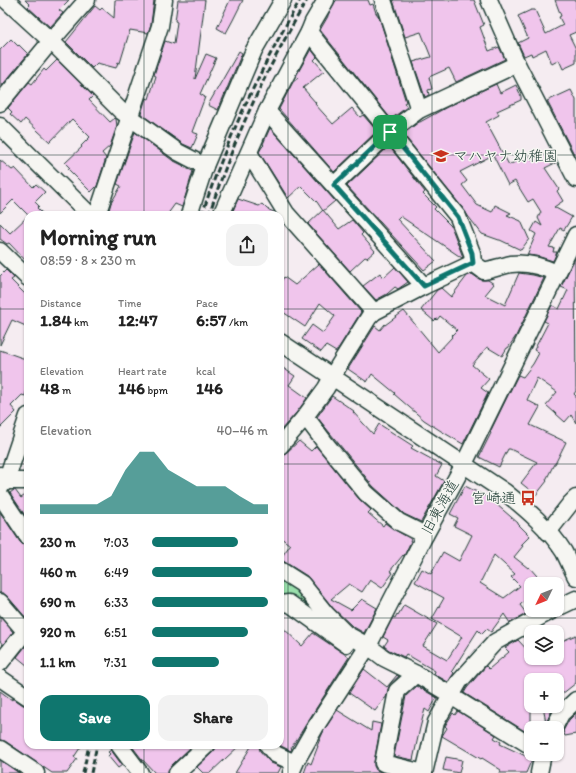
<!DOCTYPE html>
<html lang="en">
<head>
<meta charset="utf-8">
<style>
  body { margin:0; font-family:Itim,"Klee One",sans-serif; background:#f2f2f2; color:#222; height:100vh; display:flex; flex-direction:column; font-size:15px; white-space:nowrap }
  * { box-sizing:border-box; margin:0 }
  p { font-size:13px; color:#767676 }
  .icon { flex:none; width:22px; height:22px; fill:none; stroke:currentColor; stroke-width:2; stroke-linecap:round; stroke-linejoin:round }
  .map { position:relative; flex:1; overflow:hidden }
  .drawer { position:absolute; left:24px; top:211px; width:260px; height:538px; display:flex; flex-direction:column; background:#fff; border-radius:12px; box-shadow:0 1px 3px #0004 }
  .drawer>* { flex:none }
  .needle { width:26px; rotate:227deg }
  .controls { position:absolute; left:524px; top:577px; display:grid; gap:8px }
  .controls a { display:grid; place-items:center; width:40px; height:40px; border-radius:8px; background:#fff; box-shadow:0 1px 3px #0004; font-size:20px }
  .pin { position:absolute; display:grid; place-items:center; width:34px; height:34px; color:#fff; margin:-17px; border-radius:8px; box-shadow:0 2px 6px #0006 }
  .round { display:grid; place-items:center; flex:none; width:42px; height:42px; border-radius:12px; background:#f2f2f2 }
  .headline { display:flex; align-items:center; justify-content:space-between; height:68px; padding:0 16px }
  h1 { font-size:22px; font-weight:700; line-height:30px }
  .figures { display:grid; grid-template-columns:repeat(3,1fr); gap:6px; height:68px; padding:4px 16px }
  .figures div { display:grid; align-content:center }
  .figures b { font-size:17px; font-weight:700 }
  .figures small { font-size:11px; font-weight:400 }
  .figures p { font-size:11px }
  .chart { height:112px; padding:8px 16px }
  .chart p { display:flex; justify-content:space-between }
  .chart svg { width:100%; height:72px; margin-top:4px; fill:#0f766e; opacity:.7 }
  .action { display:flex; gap:8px; margin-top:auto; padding:8px 16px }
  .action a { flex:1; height:46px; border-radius:12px; background:#0f766e; color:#fff; font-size:16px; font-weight:700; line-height:46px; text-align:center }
  .action a+a { background:#f2f2f2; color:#222 }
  ul { padding:0 16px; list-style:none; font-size:13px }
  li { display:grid; grid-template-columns:64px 48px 1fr; align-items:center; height:30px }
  li i { height:10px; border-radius:5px; background:#0f766e }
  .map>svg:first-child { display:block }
  .green { fill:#9adfac; stroke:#5c8e70 }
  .building { fill:#f0c5ec; stroke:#1f3d34; fill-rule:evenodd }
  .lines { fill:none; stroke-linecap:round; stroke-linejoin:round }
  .minor-casing { stroke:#1f3d34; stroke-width:19 }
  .minor { stroke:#f6f6f2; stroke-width:16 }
  .rail { stroke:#1f3d34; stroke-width:3; stroke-dasharray:6 3; stroke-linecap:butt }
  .route-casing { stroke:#fff; stroke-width:8 }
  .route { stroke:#0f766e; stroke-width:5 }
  .grid { fill:none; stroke:#1f3d34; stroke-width:1; stroke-opacity:0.55 }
  .labels { text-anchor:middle; stroke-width:3; stroke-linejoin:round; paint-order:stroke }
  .poi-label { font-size:15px; fill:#1f3d34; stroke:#f6f6f2; text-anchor:start }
  .street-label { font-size:15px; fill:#1f3d34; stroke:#f6f6f2 }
</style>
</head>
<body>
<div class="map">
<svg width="576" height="773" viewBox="0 0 576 773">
  <rect width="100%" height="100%" fill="#f5ecf1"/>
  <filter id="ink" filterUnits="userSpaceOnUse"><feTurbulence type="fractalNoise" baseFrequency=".025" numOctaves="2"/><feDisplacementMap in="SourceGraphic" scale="8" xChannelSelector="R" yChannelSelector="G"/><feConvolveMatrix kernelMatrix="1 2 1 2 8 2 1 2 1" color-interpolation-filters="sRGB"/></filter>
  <g filter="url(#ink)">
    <polygon class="green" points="280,573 330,624 280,596"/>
    <g class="building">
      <polygon points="25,0 69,0 59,10 63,13 50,27 28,7 30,5"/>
      <polygon points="115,0 154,0 151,24 148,33 130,30 120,63 118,62 116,68 97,63 92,68 66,42 95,6 100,10 102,8 114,18"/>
      <polygon points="178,0 205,0 195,79 206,54 216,58 200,94 205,97 192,132 198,134 192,148 183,144 141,114 146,98 149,99 156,76 154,75 165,41 174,44 177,22 175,21"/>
      <polygon points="230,0 243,0 233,20 226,33 217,28"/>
      <polygon points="337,0 368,0 370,5 373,4 376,13 379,17 406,102 404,103 407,107 391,119 320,30 327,18 328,16 328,15 335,2"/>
      <polygon points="393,0 474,0 484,25 480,27 489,51 499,47 505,59 456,82 449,68 429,77 432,89 428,90 429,95 425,97 413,62 431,57 421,32 405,37"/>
      <polygon points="555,0 576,0 576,32 569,35 576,49 576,63 563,69 559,60 552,64 546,49 532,56 531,53 524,56 518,43 528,38 518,16 531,10 535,10 546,34 563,25 559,17 561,16"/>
      <polygon points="11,39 18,46 19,45 28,54 0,88 0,50"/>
      <polygon points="311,49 317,57 314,60 324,71 303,88 316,103 315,104 333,124 352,108 360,117 363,115 377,131 334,172 279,109 293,82 298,78 296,76"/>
      <polygon points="239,51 242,53 218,110 208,105"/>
      <polygon points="57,60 93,96 89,100 110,122 115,118 116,119 117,126 110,146 102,153 106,158 97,186 91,192 68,169 70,168 65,163 82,147 81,146 90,137 72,119 50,142 25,119 21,124 10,114 12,112 8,108 29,82 32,84 44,69 46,71"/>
      <polygon points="496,84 500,93 516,85 521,96 521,100 497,111 499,115 486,122 509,165 529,155 532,160 551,151 557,162 545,168 559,189 557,191 563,201 554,207 572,217 564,230 560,228 549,247 554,248 553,252 557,252 553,261 537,256 527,255 536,234 531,231 536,222 542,226 538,218 541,212 533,199 528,202 515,181 508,185 493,155 460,172 467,181 462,185 477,205 492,212 495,205 511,213 507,215 521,221 529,239 521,250 500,240 499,240 482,234 468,216 465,211 403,134 419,122 420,122 447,107"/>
      <polygon points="571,90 576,100 576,153 574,154 547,101"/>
      <polygon points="270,128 335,201 323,211 317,202 301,186 288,198 259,152 262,147 264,145 263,144"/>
      <polygon points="135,132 172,160 184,166 183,167 193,171 182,207 175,204 167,215 110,215 109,210 111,203 121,186 117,184"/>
      <polygon points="389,146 425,192 423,194 436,207 434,209 451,226 463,257 462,258 400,216 397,219 436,261 424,270 347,186"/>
      <polygon points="0,160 12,170 15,168 33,187 36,184 45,192 35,202 39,206 37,208 44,215 28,215 13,200 0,213"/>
      <polygon points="238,199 259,206 262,204 267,209 274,212 276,215 231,215"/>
      <polygon points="323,210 339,229 352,220 363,233 361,235 375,251 367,258 365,257 350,271 308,224"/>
      <polygon points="28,216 28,263 9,243 7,244 0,239 0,223 10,233"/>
      <polygon points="575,258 576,391 574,394 576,396 576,423 571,415 565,422 546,405 557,392 537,378 527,400 540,407 530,425 566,442 555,464 554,464 546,480 547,481 536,495 521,483 537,462 510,449 508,449 499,467 479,457 491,433 490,432 518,375 523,377 533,364 539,353 534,350 548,323 544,321 552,305 559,309 568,290 561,287"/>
      <polygon points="319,264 361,312 336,352 326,346 321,352 302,339 312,325 323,333 335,316 320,303 305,327 280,310 280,283 284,277 295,285"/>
      <polygon points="395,267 408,282 398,289 395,287 387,294 376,300 363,286 380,273 383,278"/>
      <polygon points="6,270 14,278 11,280 28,297 28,327 12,320 0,345 0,276"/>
      <polygon points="519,273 533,275 544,278 516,336 508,348 507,348 502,356 487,347 472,365 489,379 481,388 488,393 463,444 441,431 424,420 394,394 395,393 372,374 367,382 348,369 375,326 380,330 385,324 385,325 404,311 438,352 452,337 451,336 457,330 440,316 437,320 436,319 434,321 421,310 437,290 441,288 451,297 467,276 472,274 479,279 482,280 488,280 494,284 485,295 505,305"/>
      <polygon points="0,350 28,360 28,386 25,396 22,395 11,406 16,412 0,428"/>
      <polygon points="280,366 295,376 289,385 307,398 297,412 280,431"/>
      <polygon points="332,396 354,411 353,412 373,434 379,424 413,446 411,448 442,465 436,476 444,481 421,522 404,514 373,486 317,417"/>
      <polygon points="299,441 311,451 316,446 359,499 371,510 368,513 383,526 385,523 395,530 411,539 410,541 411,541 404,556 403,555 390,571 393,573 382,588 370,580 362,592 349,584 331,599 351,610 362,599 377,608 364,633 352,626 333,608 307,576 280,559 290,545 280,537 280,457 287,452"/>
      <path d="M465 486 485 496 496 504 518 523V524L530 536 521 545 523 546 514 557 528 568 529 567 544 584H531V599L529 597 520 605 526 613 524 615 510 623 504 614 491 632 487 629 482 634 478 630 452 671 454 673 448 682 434 674 435 671 406 654 404 657 389 650 384 646 388 640 383 637 393 617 395 618 397 614 398 615 404 605 437 624 423 646 447 660 462 637 432 619 444 598 415 582 422 569 431 574 443 552 459 561 472 535 454 526 458 518 450 514ZM494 555 515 574 511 577 520 586 504 598 480 583Z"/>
      <polygon points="14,490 15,490 21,498 28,493 28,520 10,493"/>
      <polygon points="0,512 20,542 23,545 28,546 28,619 27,619 7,596 3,593 0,593"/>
      <polygon points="0,617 13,632 3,645 0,641"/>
      <polygon points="280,625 302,646 313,633 349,657 308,721 297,739 291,748 292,749 291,751 281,746 280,745"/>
      <polygon points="576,635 576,683 557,698 557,680 538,680 537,679 531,679 531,735 464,693 467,688 486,666 489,669 509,652 505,648 518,640 531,654 531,658 535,658 541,664 549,658 557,658 557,643"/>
      <polygon points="28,643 28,666 17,657"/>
      <polygon points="364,669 387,687 397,675 399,676 390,684 388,689 386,698 385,698 375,711 349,693"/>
      <polygon points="417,686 439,699 438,700 436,699 429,712 425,709 420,728 413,760 394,756 406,696"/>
      <polygon points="0,691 12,700 13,698 23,705 28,706 28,745 82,745 74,757 77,759 67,773 52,773 5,741 0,740"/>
      <polygon points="543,706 556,706 552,710 546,723"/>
      <polygon points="337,710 371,731 372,722 381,724 374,762 374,766 376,770 384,773 304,773 308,762 311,764 318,746 317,746 324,730"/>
      <polygon points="458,711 496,735 494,738 501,742 500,744 532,759 526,773 500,773 501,770 482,758 481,759 442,736 447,728 445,726 453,713 455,715"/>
      <polygon points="576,713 576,734 565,736 563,731 569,720"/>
      <polygon points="131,745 193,745 171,766 168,770 168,773 155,773 141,758"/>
      <polygon points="216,745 240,745 210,773 203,773 197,767 213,752 216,748"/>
      <polygon points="252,745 259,745 260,751 268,760 271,763 281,767 278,773 235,773"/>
      <polygon points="111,750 122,765 118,768 108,756 110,754 108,752"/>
      <polygon points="446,757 462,760 459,773 443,770"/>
      <polygon points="0,760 19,773 0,773"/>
    </g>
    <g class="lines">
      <g class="minor-casing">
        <g id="minor">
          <polyline points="6,0 51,41 121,111 178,152 205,166"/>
          <polyline points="383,0 419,110"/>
          <polyline points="489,0 517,64 576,179"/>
          <path d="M309 32 458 217 472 253 473 263 484 271C493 269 502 266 511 264 526 262 544 267 557 273"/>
          <polyline points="0,103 51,41 87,0"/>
          <polyline points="267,111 424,286"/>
          <polyline points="0,126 90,215"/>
          <polyline points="249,153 286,213 374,312"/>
          <polyline points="334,185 390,132 419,110 517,64"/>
          <polyline points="97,215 160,26 164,0"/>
          <polyline points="189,215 205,166 254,50 283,0"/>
          <polyline points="221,215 267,111 309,32 313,22 326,0"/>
          <polyline points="0,251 28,278"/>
          <path d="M280 342 505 492C526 509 549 528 564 552 568 560 572 569 576 577"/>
          <polyline points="304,418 311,424 326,444 366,493 399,522 425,535"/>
          <polyline points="280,446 304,418 326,388 339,365 369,317 374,312 424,286 473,263"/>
          <polyline points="0,475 6,481 28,481"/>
          <polyline points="0,487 6,481 28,416"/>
          <polyline points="0,495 28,537"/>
          <polyline points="548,532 570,504 576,498"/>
          <polyline points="280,570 302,584 326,614 346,634 368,646 384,658 416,674 451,695"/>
          <polyline points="0,602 25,631 28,633"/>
          <polyline points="280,604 289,603 346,644"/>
          <polyline points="557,608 576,599"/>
          <polyline points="0,663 28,628"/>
          <polyline points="416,674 397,691 383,763 424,773"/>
          <polyline points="0,678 28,697"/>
          <polyline points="451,696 531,746"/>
          <polyline points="554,728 561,714 576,700"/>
          <polyline points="119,745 140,773"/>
          <polyline points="268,745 275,754 295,763"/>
          <polyline points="0,749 36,773"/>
          <polyline points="177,773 207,745"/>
          <polyline points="291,773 296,761 316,726 368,646 423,539 464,464 576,235"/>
          <polyline points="424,773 436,722 459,682 495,642 538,618 553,610"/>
          <polyline points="539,773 543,754"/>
        </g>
      </g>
      <use href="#minor" class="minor"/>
      <g class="rail">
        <path d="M202 215C226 140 261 68 300 0"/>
        <path d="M209 215C233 140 267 68 307 0"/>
        <polyline points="83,773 89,745"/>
        <polyline points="91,773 97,745"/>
      </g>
    </g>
  </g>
  <g class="lines" filter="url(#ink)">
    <g class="route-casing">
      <polygon id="route" points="390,132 458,217 472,253 473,263 424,286 334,185"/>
    </g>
    <use href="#route" class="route"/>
  </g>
  <path class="grid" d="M144 0V215M288 0V773M432 0V773M0 155H576M0 309H28M280 309H576M0 464H28M280 464H576M0 618H28M280 618H576M144 745V773"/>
  <defs>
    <g id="school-bare" transform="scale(1.2)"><path d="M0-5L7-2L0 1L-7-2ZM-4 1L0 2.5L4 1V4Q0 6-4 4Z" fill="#c8321e" stroke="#f6f6f2" stroke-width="2.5" paint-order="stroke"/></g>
    <g id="bus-bare" transform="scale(1.2)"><path d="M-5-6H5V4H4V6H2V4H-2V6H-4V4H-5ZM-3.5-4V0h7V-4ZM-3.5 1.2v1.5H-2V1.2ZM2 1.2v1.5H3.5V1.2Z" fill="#c8321e" stroke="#f6f6f2" stroke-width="2.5" paint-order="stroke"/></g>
  </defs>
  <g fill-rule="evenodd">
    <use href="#school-bare" x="441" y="156"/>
    <use href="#bus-bare" x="528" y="498"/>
  </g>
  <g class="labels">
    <g class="poi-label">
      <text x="453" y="161">マハヤナ幼稚園</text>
      <text x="516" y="503" text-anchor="end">宮崎通</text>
    </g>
    <g class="street-label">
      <text transform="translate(440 507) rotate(-61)" y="5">旧東海道</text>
    </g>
  </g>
</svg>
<div class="controls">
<a><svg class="needle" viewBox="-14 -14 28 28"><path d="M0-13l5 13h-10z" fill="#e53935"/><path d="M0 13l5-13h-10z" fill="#767676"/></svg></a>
<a><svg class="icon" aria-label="layers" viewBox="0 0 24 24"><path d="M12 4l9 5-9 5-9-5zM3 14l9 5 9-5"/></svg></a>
<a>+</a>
<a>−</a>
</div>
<div class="pin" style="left:390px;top:132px;background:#1e9e55"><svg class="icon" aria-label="arrive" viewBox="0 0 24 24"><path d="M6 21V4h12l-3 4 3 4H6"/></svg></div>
<section class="drawer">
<div class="headline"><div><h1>Morning run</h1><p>08:59 · 8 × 230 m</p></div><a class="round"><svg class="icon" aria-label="share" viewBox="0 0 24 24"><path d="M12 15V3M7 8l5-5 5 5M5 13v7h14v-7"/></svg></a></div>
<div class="figures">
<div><p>Distance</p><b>1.84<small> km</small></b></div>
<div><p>Time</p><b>12:47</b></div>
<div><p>Pace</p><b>6:57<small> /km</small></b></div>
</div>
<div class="figures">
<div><p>Elevation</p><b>48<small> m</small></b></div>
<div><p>Heart rate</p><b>146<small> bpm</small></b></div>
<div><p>kcal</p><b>146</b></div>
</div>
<div class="chart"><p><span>Elevation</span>40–46 m</p>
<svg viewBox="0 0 160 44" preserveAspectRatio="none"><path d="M0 44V38L10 38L20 38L30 38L40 38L50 33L60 17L70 6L80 6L90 17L100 22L110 27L120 27L130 27L140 33L150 38L160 38V44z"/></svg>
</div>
<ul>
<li><b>230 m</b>7:03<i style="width:74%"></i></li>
<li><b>460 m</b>6:49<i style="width:86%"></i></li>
<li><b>690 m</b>6:33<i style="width:100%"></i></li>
<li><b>920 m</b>6:51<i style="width:83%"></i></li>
<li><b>1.1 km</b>7:31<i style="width:58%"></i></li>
</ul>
<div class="action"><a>Save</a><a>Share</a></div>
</section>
</div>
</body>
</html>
